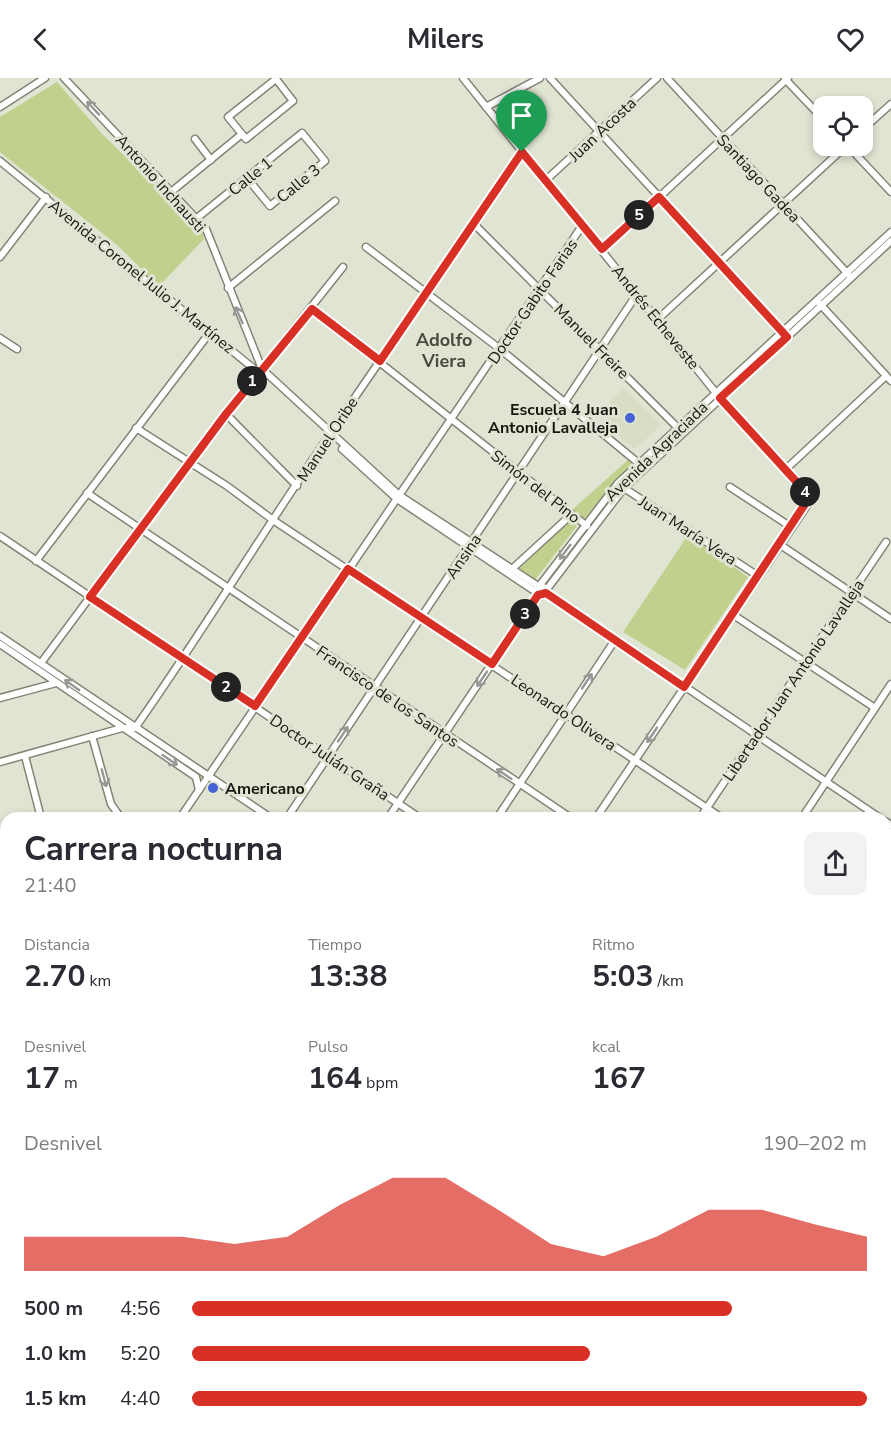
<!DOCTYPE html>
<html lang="es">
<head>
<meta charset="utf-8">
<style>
  body { margin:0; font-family:"Nunito Sans",sans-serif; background:#f2f2f3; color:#2b2b33; height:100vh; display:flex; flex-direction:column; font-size:22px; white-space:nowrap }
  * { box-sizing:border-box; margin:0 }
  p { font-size:20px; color:#7c7c81 }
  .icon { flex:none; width:33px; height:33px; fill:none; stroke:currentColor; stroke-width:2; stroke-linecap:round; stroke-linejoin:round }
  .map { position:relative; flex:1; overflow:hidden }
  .side { position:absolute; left:0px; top:734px; width:891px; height:622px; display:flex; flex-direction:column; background:#fff; border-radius:18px 18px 0 0; box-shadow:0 3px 9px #0003 }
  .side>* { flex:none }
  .controls { position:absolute; left:813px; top:18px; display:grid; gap:12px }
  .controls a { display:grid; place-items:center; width:60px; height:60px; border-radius:12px; background:#fff; box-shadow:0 3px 9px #0003; font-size:30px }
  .pin { position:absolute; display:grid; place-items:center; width:51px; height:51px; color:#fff; margin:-62px -26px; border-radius:50% 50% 50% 0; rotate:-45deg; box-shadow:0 0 6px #0007 }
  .pin .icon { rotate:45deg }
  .km { position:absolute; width:30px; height:30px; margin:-15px; border-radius:50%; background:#222; color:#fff; font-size:16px; line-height:30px; text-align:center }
  .round { display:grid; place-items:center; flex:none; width:63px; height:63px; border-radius:12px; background:#f2f2f3 }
  .overview { display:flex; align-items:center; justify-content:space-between; height:102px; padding:0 24px }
  h1 { font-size:33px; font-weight:700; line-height:45px }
  .stats { display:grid; grid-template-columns:repeat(3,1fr); gap:9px; height:102px; padding:6px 24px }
  .stats div { display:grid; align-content:center }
  .stats b { font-size:30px; font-weight:700 }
  .stats small { font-size:16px; font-weight:400 }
  .stats p { font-size:16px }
  .chart { height:168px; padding:12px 24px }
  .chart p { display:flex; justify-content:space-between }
  .chart svg { width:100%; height:108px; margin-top:6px; fill:#d93025; opacity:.7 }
  ul { padding:0 24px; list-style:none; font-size:20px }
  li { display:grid; grid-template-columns:96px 72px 1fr; align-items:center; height:45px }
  li i { height:15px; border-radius:8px; background:#d93025 }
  header { display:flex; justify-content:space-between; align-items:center; height:78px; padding:0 24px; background:#fff; font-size:27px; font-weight:700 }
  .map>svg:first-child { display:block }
  .built { fill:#d7dec4 }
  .green { fill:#c1d08c }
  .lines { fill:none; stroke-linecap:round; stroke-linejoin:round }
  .minor-casing { stroke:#818575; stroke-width:9 }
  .major-casing { stroke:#fff; stroke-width:10 }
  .minor { stroke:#fff; stroke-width:6 }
  .major { stroke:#c2cd8e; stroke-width:8 }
  .oneway { stroke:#979794 }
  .route-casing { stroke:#fff; stroke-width:12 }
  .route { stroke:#d93025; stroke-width:8 }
  .poi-dot { fill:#4563d6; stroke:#e0e4d2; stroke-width:2 }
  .labels { text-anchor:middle; stroke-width:6; stroke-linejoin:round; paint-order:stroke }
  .street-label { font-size:16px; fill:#171812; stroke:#e0e4d2 }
  .poi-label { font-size:16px; font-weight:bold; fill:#171812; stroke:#e0e4d2; text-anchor:end }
  .neighbourhood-label { font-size:18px; font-weight:bold; fill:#494c3d; stroke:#e0e4d2 }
</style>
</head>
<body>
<header><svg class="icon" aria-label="back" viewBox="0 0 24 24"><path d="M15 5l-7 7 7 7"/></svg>Milers<svg class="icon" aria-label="heart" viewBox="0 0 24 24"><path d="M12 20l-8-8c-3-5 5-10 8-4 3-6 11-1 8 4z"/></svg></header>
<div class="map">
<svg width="891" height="1355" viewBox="0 0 891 1355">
  <rect width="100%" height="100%" fill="#e0e4d2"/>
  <g class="built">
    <polygon points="624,310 661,347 635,371 602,345 617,329 610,324"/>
    <polygon points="1,1177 6,1180 6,1238 0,1247"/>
  </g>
  <g class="green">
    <polygon points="57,4 103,57 202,152 204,161 159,208 116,166 0,74 0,39"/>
    <polygon points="629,381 633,387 584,441 572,432"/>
    <polygon points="569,442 577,448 535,502 519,491"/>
    <polygon points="688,457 748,499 685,592 623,554"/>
  </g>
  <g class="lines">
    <g class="minor-casing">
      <g id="minor">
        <polyline points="64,0 206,151 262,291 399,417 538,508"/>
        <polyline points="463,0 716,315 808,418 806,429 596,740"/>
        <polyline points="550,0 785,256"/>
        <polyline points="667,0 849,197"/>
        <polygon points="276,1 293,23 246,61 228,39"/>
        <polyline points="785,1 824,42"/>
        <polyline points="0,29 45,0"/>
        <polyline points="486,29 540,0"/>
        <polyline points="862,52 891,26"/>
        <polyline points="195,61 211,82"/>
        <polyline points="848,68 891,114"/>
        <polyline points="0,83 264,299"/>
        <polyline points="546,102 657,0"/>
        <polyline points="171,114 242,56"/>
        <polyline points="197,140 302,55 325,83 270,128 247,100"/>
        <polyline points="474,146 680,352"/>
        <polyline points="366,169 500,271 642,388"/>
        <polyline points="602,172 788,0"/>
        <polyline points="0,179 46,119"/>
        <polyline points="228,210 335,123"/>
        <polyline points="819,225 891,303"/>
        <polyline points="312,231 587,448"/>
        <polyline points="658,241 846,68"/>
        <polyline points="0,260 17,271"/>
        <polyline points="226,336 297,408"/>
        <polyline points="136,350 227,408 273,442 722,740"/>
        <polyline points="342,371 397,421 536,514"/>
        <polyline points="786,391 886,298"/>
        <polyline points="621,408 758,498"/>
        <polyline points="730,409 791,449"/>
        <polyline points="87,415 571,740"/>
        <polyline points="0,458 420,740"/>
        <polyline points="779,466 891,541"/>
        <polyline points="36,483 211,253"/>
        <polyline points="512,491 572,436"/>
        <polyline points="540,507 618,405 891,154"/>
        <polyline points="547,511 540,507 536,514 541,518 546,515 547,511 624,410 891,163"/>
        <polyline points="546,515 880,740"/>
        <polyline points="732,536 875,630"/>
        <polyline points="0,558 271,740"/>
        <polyline points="0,566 196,699 199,712"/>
        <polyline points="41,585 226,336 343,189"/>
        <polyline points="0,620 56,605"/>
        <polyline points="92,658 111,726 121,740"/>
        <polyline points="25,678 41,740"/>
        <path d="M0 684 122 650H135C202 555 262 455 328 359 392 264 459 170 522 74"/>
        <polyline points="180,740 582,148"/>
        <polyline points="287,740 637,216"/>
        <polyline points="388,740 538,517"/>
        <polyline points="497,740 615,562"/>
        <polyline points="700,740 886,464"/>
        <polyline points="802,740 891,606"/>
        <polyline points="885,743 891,747"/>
        <polyline points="0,757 6,762"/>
        <polyline points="885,770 891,761"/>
        <polyline points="885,850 891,854"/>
        <polyline points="0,851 6,842"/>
        <polyline points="0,860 6,864"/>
        <polyline points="885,915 891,906"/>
        <polyline points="885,950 891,954"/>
        <polyline points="0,964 6,968"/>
        <polyline points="885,991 891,982"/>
        <polyline points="0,1009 6,1000"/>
        <polyline points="885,1050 891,1054"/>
        <polyline points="885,1067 891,1058"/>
        <polyline points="885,1151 891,1155"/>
        <polyline points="0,1169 6,1160"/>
        <polyline points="885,1199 891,1203"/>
        <polyline points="885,1218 891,1209"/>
        <polyline points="885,1250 891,1254"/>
        <polyline points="0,1269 6,1273"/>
        <polyline points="0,1322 6,1313"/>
        <polyline points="122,1350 130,1355"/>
        <polyline points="270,1350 278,1355"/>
        <polyline points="577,1350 584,1355"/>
        <polyline points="728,1350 736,1355"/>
        <polyline points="877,1350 884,1355"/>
        <polyline points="84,1355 87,1350"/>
        <polyline points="184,1355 188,1350"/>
        <polyline points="286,1355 289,1350"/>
        <polyline points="386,1355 390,1350"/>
        <polyline points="491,1355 494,1350"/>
        <polyline points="592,1355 595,1350"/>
        <polyline points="643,1355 646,1350"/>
        <polyline points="693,1355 696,1350"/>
        <polyline points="793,1355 797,1350"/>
      </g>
    </g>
    <g class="major-casing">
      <g id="major">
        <polyline points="0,1066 6,1070"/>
        <polyline points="425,1350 433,1355"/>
      </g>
    </g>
    <use href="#minor" class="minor"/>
    <use href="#major" class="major"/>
  </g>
  <defs><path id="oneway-shaft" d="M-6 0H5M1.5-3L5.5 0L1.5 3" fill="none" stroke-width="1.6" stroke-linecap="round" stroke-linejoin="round" transform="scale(1.5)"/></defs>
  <g class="oneway">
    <use href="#oneway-shaft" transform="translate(93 30) rotate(-133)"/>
    <use href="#oneway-shaft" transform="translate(239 237) rotate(-113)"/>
    <use href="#oneway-shaft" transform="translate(565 474) rotate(127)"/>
    <use href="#oneway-shaft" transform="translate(482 601) rotate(124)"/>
    <use href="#oneway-shaft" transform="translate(587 603) rotate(-56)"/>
    <use href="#oneway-shaft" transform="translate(72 607) rotate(-145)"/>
    <use href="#oneway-shaft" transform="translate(343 656) rotate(-56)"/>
    <use href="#oneway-shaft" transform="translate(652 657) rotate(124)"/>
    <use href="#oneway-shaft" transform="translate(170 682) rotate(34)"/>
    <use href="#oneway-shaft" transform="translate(504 696) rotate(-146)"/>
    <use href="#oneway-shaft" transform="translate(104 700) rotate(75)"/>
  </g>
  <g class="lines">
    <g class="route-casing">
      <polygon id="route" points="522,74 602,171 659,119 787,259 720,320 803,411 808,418 807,423 684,609 546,515 538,517 492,586 348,491 255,628 90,519 226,336 312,231 380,283"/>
    </g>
    <use href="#route" class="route"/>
  </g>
  <g class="poi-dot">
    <circle cx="630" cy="340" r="6"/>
    <circle cx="213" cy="710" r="6"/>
  </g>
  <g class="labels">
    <g class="street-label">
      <text transform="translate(602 51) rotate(-43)" y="6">Juan Acosta</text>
      <text transform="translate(250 98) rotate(-39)" y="6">Calle 1</text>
      <text transform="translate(759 100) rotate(47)" y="6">Santiago Gadea</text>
      <text transform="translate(161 105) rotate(48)" y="6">Antonio Inchausti</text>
      <text transform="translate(298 105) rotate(-39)" y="6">Calle 3</text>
      <text transform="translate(142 198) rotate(39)" y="6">Avenida Coronel Julio J. Martínez</text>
      <text transform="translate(532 223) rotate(-56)" y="6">Doctor Gabito Farias</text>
      <text transform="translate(656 239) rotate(51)" y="6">Andrés Echeveste</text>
      <text transform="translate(592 263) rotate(45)" y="6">Manuel Freire</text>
      <text transform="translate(327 361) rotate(-57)" y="6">Manuel Oribe</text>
      <text transform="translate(656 373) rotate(-44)" y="6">Avenida Agraciada</text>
      <text transform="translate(536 408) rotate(38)" y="6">Simón del Pino</text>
      <text transform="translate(688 452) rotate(33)" y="6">Juan María Vera</text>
      <text transform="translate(463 478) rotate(-56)" y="6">Ansina</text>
      <text transform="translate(793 602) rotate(-56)" y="6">Libertador Juan Antonio Lavalleja</text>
      <text transform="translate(388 618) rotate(34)" y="6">Francisco de los Santos</text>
      <text transform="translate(564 634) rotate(34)" y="6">Leonardo Olivera</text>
      <text transform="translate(330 679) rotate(34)" y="6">Doctor Julián Graña</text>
    </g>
    <g class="poi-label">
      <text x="618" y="337">Escuela 4 Juan<tspan x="618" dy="18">Antonio Lavalleja</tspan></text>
      <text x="225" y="716" text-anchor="start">Americano</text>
    </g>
    <g class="neighbourhood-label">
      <text x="444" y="268">Adolfo<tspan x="444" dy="21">Viera</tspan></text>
    </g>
  </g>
</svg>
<div class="controls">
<a><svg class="icon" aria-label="locate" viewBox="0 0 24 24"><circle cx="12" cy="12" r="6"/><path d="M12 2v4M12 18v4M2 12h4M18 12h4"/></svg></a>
</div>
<div class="pin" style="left:522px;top:74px;background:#1e9e55"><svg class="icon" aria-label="arrive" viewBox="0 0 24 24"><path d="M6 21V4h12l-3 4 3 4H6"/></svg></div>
<b class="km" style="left:252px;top:303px">1</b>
<b class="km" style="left:226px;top:609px">2</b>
<b class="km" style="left:525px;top:536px">3</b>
<b class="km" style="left:805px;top:414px">4</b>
<b class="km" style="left:639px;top:137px">5</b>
<section class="side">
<div class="overview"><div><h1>Carrera nocturna</h1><p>21:40</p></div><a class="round"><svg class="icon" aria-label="share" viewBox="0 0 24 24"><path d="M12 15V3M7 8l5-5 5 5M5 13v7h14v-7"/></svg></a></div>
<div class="stats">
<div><p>Distancia</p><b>2.70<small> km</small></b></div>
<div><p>Tiempo</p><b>13:38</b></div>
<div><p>Ritmo</p><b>5:03<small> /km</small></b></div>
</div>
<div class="stats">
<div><p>Desnivel</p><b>17<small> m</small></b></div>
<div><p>Pulso</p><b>164<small> bpm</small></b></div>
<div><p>kcal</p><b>167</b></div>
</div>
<div class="chart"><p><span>Desnivel</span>190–202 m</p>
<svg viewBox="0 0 160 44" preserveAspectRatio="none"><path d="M0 44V30L10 30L20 30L30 30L40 33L50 30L60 17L70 6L80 6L90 19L100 33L110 38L120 30L130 19L140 19L150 25L160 30V44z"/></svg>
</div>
<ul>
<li><b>500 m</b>4:56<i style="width:80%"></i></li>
<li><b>1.0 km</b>5:20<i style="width:59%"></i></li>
<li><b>1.5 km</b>4:40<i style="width:100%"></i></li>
</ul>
</section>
</div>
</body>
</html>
